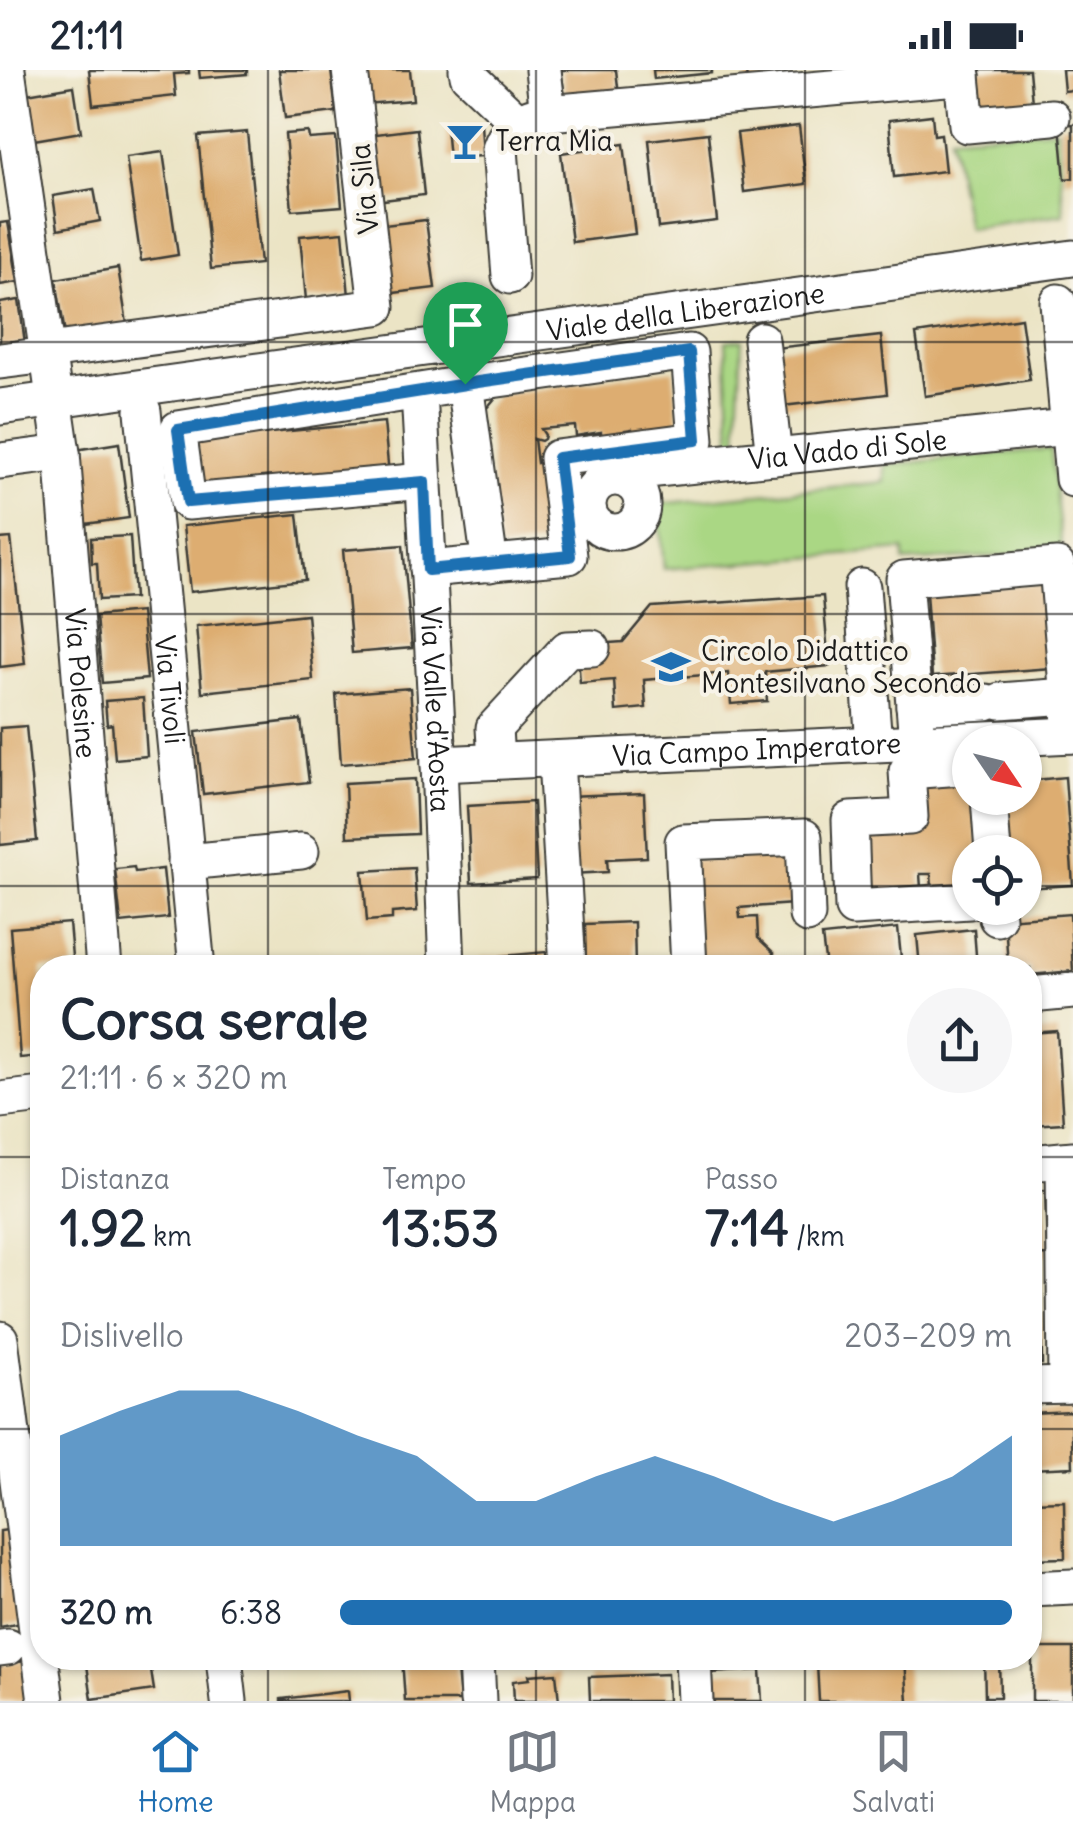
<!DOCTYPE html>
<html lang="it">
<head>
<meta charset="utf-8">
<style>
  body { margin:0; font-family:Delius,sans-serif; background:#f6f6f7; color:#1f2937; height:100vh; display:flex; flex-direction:column; font-size:38px; white-space:nowrap }
  * { box-sizing:border-box; margin:0 }
  p { font-size:32px; color:#747a83 }
  .icon { flex:none; width:55px; height:55px; fill:none; stroke:currentColor; stroke-width:2; stroke-linecap:round; stroke-linejoin:round }
  .map { position:relative; flex:1; overflow:hidden }
  .sheet { position:absolute; left:30px; top:885px; width:1012px; height:715px; display:flex; flex-direction:column; background:#fff; border-radius:40px; box-shadow:0 2px 8px #0004 }
  .sheet>* { flex:none }
  .needle { width:65px; rotate:125deg }
  .tools { position:absolute; left:952px; top:655px; display:grid; gap:20px }
  .tools a { display:grid; place-items:center; width:90px; height:90px; border-radius:50%; background:#fff; box-shadow:0 2px 8px #0004; font-size:50px }
  .pin { position:absolute; display:grid; place-items:center; width:85px; height:85px; color:#fff; margin:-102px -42px; border-radius:50% 50% 50% 0; rotate:-45deg; box-shadow:0 0 10px #0007 }
  .pin .icon { rotate:45deg }
  .round { display:grid; place-items:center; flex:none; width:105px; height:105px; border-radius:52px; background:#f6f6f7 }
  .overview { display:flex; align-items:center; justify-content:space-between; height:170px; padding:0 30px }
  h1 { font-size:55px; font-weight:700; line-height:75px }
  .figures { display:grid; grid-template-columns:repeat(3,1fr); gap:15px; height:170px; padding:10px 30px }
  .figures div { display:grid; align-content:center }
  .figures b { font-size:50px; font-weight:700 }
  .figures small { font-size:28px; font-weight:400 }
  .figures p { font-size:28px }
  .chart { height:280px; padding:20px 30px }
  .chart p { display:flex; justify-content:space-between }
  .chart svg { width:100%; height:180px; margin-top:10px; fill:#1f6fb2; opacity:.7 }
  ul { padding:0 30px; list-style:none; font-size:32px }
  li { display:grid; grid-template-columns:160px 120px 1fr; align-items:center; height:75px }
  li i { height:25px; border-radius:12px; background:#1f6fb2 }
  .status { display:flex; justify-content:space-between; align-items:center; height:70px; padding:0 50px; background:#fff; direction:ltr }
  .status svg { height:28px; fill:currentColor }
  .tab-bar { display:flex; justify-content:space-around; align-items:center; height:140px; border-top:2px solid #e0e1e3; background:#fff; font-size:28px; color:#747a83 }
  .tab-bar a { display:grid; justify-items:center; gap:5px }
  .tab-bar .current { color:#1f6fb2 }
  .map>svg:first-child { display:block }
  .green { fill:#aad784; stroke:#637a50; stroke-width:2.5 }
  .building { fill:#ddad71 }
  .lines { fill:none; stroke-linecap:round; stroke-linejoin:round }
  .minor-casing { stroke:#3b3a35; stroke-width:39 }
  .minor { stroke:#fff; stroke-width:35 }
  .route-casing { stroke:#fff; stroke-width:20 }
  .route { stroke:#1f6fb2; stroke-width:12 }
  .grid { fill:none; stroke:#1c1c1c; stroke-width:2.5; stroke-opacity:0.55 }
  .labels { text-anchor:middle; stroke-width:8; stroke-linejoin:round; paint-order:stroke }
  .poi-label { font-size:28px; fill:#1c1c1c; stroke:#f7f3e8; text-anchor:start }
  .street-label { font-size:28px; fill:#1c1c1c; stroke:#f7f3e8 }
</style>
</head>
<body>
<div class="status"><b>21:11</b><svg viewBox="0 0 49 12"><path d="M0 12V9h3v3zM5 12V6h3v6zM10 12V3h3v9zM15 12V0h3v12zM26 1h20v11H26zM47 4h2v5h-2z"/></svg></div>
<div class="map">
<svg width="1073" height="1631" viewBox="0 0 1073 1631">
  <rect width="100%" height="100%" fill="#f7f3e8"/>
  <filter id="ink" filterUnits="userSpaceOnUse"><feTurbulence type="fractalNoise" baseFrequency=".01" numOctaves="2"/><feDisplacementMap in="SourceGraphic" scale="20" xChannelSelector="R" yChannelSelector="G"/><feConvolveMatrix kernelMatrix="1 2 1 2 8 2 1 2 1" color-interpolation-filters="sRGB"/></filter>
  <filter id="wash" filterUnits="userSpaceOnUse"><feTurbulence type="fractalNoise" baseFrequency=".0048" numOctaves="4" result="noise"/><feDisplacementMap in="SourceGraphic" scale="40" xChannelSelector="R" yChannelSelector="G"/><feGaussianBlur stdDeviation="2.25" result="paint"/><feColorMatrix in="noise" values="0 0 0 0 0 0 0 0 0 0 0 0 0 0 0 0 0 1.4 0 .05"/><feComposite in="paint" operator="in"/></filter>
  <g filter="url(#wash)">
    <rect width="100%" height="100%" fill="#ebe4c5"/>
    <g class="green">
      <polygon points="1057,59 1064,144 967,158 950,66"/>
      <polygon points="742,269 737,370 731,371 726,271"/>
      <polygon points="1051,379 1062,482 904,492 904,480 664,499 658,434 885,412 885,395"/>
    </g>
    <g id="blocks">
      <g class="building">
        <polygon points="89,0 189,0 189,3 174,4 176,26 93,35"/>
        <polygon points="199,0 247,0 247,4 200,8"/>
        <polygon points="279,0 331,0 336,42 285,48"/>
        <polygon points="361,0 410,0 413,30 364,34"/>
        <polygon points="561,0 616,0 619,25 566,33"/>
        <polygon points="653,0 712,0 712,3 654,9"/>
        <polygon points="746,0 785,0 786,7 747,12"/>
        <polygon points="970,0 1029,0 1032,33 973,39"/>
        <polygon points="1062,0 1073,0 1073,20 1064,21"/>
        <polygon points="74,16 81,62 34,70 27,24"/>
        <polygon points="932,45 934,65 941,64 945,101 894,107 889,50"/>
        <polygon points="481,54 483,86 449,88 446,57"/>
        <polygon points="1073,54 1073,108 1065,109 1060,55"/>
        <polygon points="799,56 806,114 744,122 737,63"/>
        <polygon points="417,59 424,125 375,131 368,65"/>
        <polygon points="247,62 260,194 211,199 198,66"/>
        <polygon points="308,62 309,69 336,67 342,136 292,140 285,64"/>
        <polygon points="708,63 717,151 658,158 649,70"/>
        <polygon points="624,74 635,164 572,172 561,83"/>
        <polygon points="163,82 178,185 141,191 126,87"/>
        <polygon points="94,119 100,151 58,159 53,126"/>
        <polygon points="426,150 435,218 385,224 376,156"/>
        <polygon points="8,152 18,212 0,215 0,153"/>
        <polygon points="343,162 349,226 306,230 300,166"/>
        <polygon points="118,198 127,254 65,264 56,209"/>
        <polygon points="19,230 25,273 0,277 0,233"/>
        <polygon points="1021,248 1030,310 925,326 916,264"/>
        <polygon points="881,266 887,324 782,336 775,278"/>
        <polygon points="673,299 679,356 633,368 632,359 625,360 626,368 602,369 601,362 576,366 575,356 541,359 545,365 544,369 541,371 534,369 537,393 543,392 555,472 499,479 486,339 497,326"/>
        <polygon points="384,352 389,405 201,424 196,370"/>
        <polygon points="119,373 129,448 85,454 75,380"/>
        <polygon points="298,444 305,510 190,522 183,456"/>
        <polygon points="130,466 134,528 99,530 97,493 92,493 91,468"/>
        <polygon points="11,468 25,594 0,597 0,469"/>
        <polygon points="403,475 412,578 352,583 343,480"/>
        <polygon points="1044,514 1051,598 932,607 926,523"/>
        <polygon points="823,526 829,596 765,602 767,631 731,634 728,603 644,610 646,638 616,641 614,610 580,613 578,586 595,574 623,572 652,537"/>
        <polygon points="141,542 147,609 102,613 96,546"/>
        <polygon points="307,544 313,610 202,622 196,556"/>
        <polygon points="410,618 416,688 341,694 336,624"/>
        <polygon points="143,628 147,686 115,689 112,654 107,655 105,631"/>
        <polygon points="301,650 309,712 203,724 196,662"/>
        <polygon points="26,656 37,771 0,775 0,658"/>
        <polygon points="1065,707 1073,815 1025,818 1025,782 1010,782 1006,728 1025,728 1025,711"/>
        <polygon points="970,708 970,728 975,728 979,782 970,782 970,827 933,830 931,804 920,804 921,818 858,831 853,768 917,763 913,713"/>
        <polygon points="415,709 417,764 347,767 345,713"/>
        <polygon points="644,723 647,787 607,789 608,802 571,804 567,726"/>
        <polygon points="533,732 537,809 471,813 467,736"/>
        <polygon points="790,784 793,834 739,838 740,848 757,847 758,868 774,883 761,898 741,898 736,893 698,895 692,790"/>
        <polygon points="134,797 135,802 163,799 168,848 121,853 115,799"/>
        <polygon points="414,798 417,841 392,843 392,849 367,851 363,801"/>
        <polygon points="1070,844 1073,901 1030,905 1030,898 1008,898 1005,849"/>
        <polygon points="634,852 635,898 586,898 585,854"/>
        <polygon points="69,853 73,898 42,898 42,986 20,988 10,858"/>
        <polygon points="898,858 902,898 826,898 822,866"/>
        <polygon points="974,859 977,898 920,898 917,865"/>
        <polygon points="546,882 547,898 481,898 480,888"/>
        <polygon points="1057,961 1063,1053 1030,1055 1030,963"/>
        <polygon points="1045,1120 1047,1185 1030,1186 1030,1121"/>
        <polygon points="1030,1245 1041,1245 1042,1294 1030,1294"/>
        <polygon points="1071,1341 1073,1397 1030,1399 1030,1343"/>
        <polygon points="1064,1431 1065,1488 1030,1489 1030,1432"/>
        <polygon points="8,1460 22,1553 0,1557 0,1461"/>
        <rect x="1032" y="1578" width="41" height="53"/>
        <polygon points="86,1588 149,1588 154,1620 92,1629"/>
        <polygon points="402,1588 456,1588 460,1631 405,1631"/>
        <polygon points="984,1588 999,1588 1000,1627 985,1627"/>
        <polygon points="905,1589 908,1631 819,1631 817,1594"/>
        <polygon points="25,1591 31,1631 0,1631 0,1595"/>
        <polygon points="760,1600 762,1631 711,1631 710,1603"/>
        <polygon points="556,1603 559,1631 514,1631 513,1611 530,1609 529,1605"/>
        <polygon points="667,1604 668,1631 590,1631 589,1607"/>
        <polygon points="348,1621 349,1631 281,1631 281,1629"/>
      </g>
    </g>
  </g>
  <g filter="url(#ink)">
    <use href="#blocks" fill-opacity="0" stroke="#3b3a35" stroke-width="2.5"/>
    <g class="lines">
      <g class="minor-casing">
        <g id="minor">
          <path id="s1" d="M7 0 62 383 104 898"/>
          <polyline points="467,0 468,5 518,52"/>
          <polyline points="543,0 548,43 946,8 962,6 961,0"/>
          <polyline points="962,6 967,55 1052,47"/>
          <path d="M510 206 500 79C508 56 524 45 548 43"/>
          <polyline points="1058,232 1073,409"/>
          <polyline points="761,270 774,387"/>
          <polyline points="48,281 377,237 350,0"/>
          <polyline points="0,291 48,285"/>
          <polyline points="465,314 490,494"/>
          <path id="s2" d="M419 322 439 694 447 898"/>
          <path id="s3" d="M0 337 1073 188"/>
          <path id="s4" d="M143 341 197 898"/>
          <polyline points="0,391 62,383"/>
          <circle cx="615" cy="435" r="27"/>
          <polyline points="424,411 188,432 178,359 477,312 689,282 696,370 557,388 569,486 428,499"/>
          <path id="s5" d="M632 414 647 400 1068 357"/>
          <polyline points="862,517 874,674"/>
          <polyline points="1000,631 1067,626"/>
          <polyline points="914,636 986,632"/>
          <polyline points="917,672 904,509 1057,496 1071,665"/>
          <polyline points="556,689 568,898"/>
          <polyline points="496,691 494,658 567,579 592,578"/>
          <path id="s6" d="M439 694 1073 665"/>
          <polyline points="962,697 907,701 910,747 850,750 853,838 970,831"/>
          <polyline points="989,728 993,782"/>
          <polyline points="186,792 301,781"/>
          <polyline points="996,838 997,848"/>
          <polyline points="689,898 683,772 804,767 807,845"/>
          <polyline points="1030,925 1073,921"/>
          <polyline points="0,1030 42,1025"/>
          <polyline points="1064,1090 1066,1315"/>
          <polyline points="1030,1093 1073,1089"/>
          <polyline points="0,1269 46,1631"/>
          <polyline points="1030,1316 1073,1315"/>
          <polyline points="1030,1519 1073,1517"/>
          <polyline points="0,1578 8,1577"/>
          <polyline points="224,1588 229,1631"/>
          <polyline points="476,1588 478,1631"/>
          <polyline points="693,1588 695,1631"/>
        </g>
      </g>
      <use href="#minor" class="minor"/>
    </g>
  </g>
  <g class="lines" filter="url(#ink)">
    <g class="route-casing">
      <polygon id="route" points="689,282 696,370 558,388 570,486 428,500 424,412 188,432 178,360 478,312"/>
    </g>
    <use href="#route" class="route"/>
  </g>
  <path class="grid" d="M268 0V898M536 0V898M805 0V898M0 272H1073M0 544H1073M0 816H970M1025 816H1073M0 1087H42M1030 1087H1073M0 1359H42M1030 1359H1073M268 1588V1631M536 1588V1631M805 1588V1631"/>
  <defs>
    <g id="bar-bare" transform="scale(3)"><path d="M-6-5H6L.8 .8V4.5H3.5V6h-7V4.5H-.8V.8Z" fill="#1f6fb2" stroke="#f7f3e8" stroke-width="2.5" paint-order="stroke"/></g>
    <g id="school-bare" transform="scale(3)"><path d="M0-5L7-2L0 1L-7-2ZM-4 1L0 2.5L4 1V4Q0 6-4 4Z" fill="#1f6fb2" stroke="#f7f3e8" stroke-width="2.5" paint-order="stroke"/></g>
  </defs>
  <g fill-rule="evenodd">
    <use href="#bar-bare" x="465" y="71"/>
    <use href="#school-bare" x="671" y="597"/>
  </g>
  <g class="labels">
    <g class="poi-label">
      <text x="495" y="81">Terra Mia</text>
      <text x="701" y="591">Circolo Didattico<tspan x="701" dy="32">Montesilvano Secondo</tspan></text>
    </g>
    <g class="street-label">
      <text transform="translate(364 119) rotate(-96)" y="10">Via Sila</text>
      <text dy="10" stroke="none"><textPath href="#s3" startOffset="692">Viale della Liberazione</textPath></text>
      <text dy="10" stroke="none"><textPath href="#s5" startOffset="222">Via Vado di Sole</textPath></text>
      <text dy="10" stroke="none"><textPath href="#s1" startOffset="618">Via Polesine</textPath></text>
      <text dy="10" stroke="none"><textPath href="#s4" startOffset="280">Via Tivoli</textPath></text>
      <text dy="10" stroke="none"><textPath href="#s2" startOffset="318">Via Valle d'Aosta</textPath></text>
      <text dy="10" stroke="none"><textPath href="#s6" startOffset="318">Via Campo Imperatore</textPath></text>
    </g>
  </g>
</svg>
<div class="tools">
<a><svg class="needle" viewBox="-14 -14 28 28"><path d="M0-13l5 13h-10z" fill="#e53935"/><path d="M0 13l5-13h-10z" fill="#747a83"/></svg></a>
<a><svg class="icon" aria-label="locate" viewBox="0 0 24 24"><circle cx="12" cy="12" r="6"/><path d="M12 2v4M12 18v4M2 12h4M18 12h4"/></svg></a>
</div>
<div class="pin" style="left:465px;top:314px;background:#1e9e55"><svg class="icon" aria-label="arrive" viewBox="0 0 24 24"><path d="M6 21V4h12l-3 4 3 4H6"/></svg></div>
<section class="sheet">
<div class="overview"><div><h1>Corsa serale</h1><p>21:11 · 6 × 320 m</p></div><a class="round"><svg class="icon" aria-label="share" viewBox="0 0 24 24"><path d="M12 15V3M7 8l5-5 5 5M5 13v7h14v-7"/></svg></a></div>
<div class="figures">
<div><p>Distanza</p><b>1.92<small> km</small></b></div>
<div><p>Tempo</p><b>13:53</b></div>
<div><p>Passo</p><b>7:14<small> /km</small></b></div>
</div>
<div class="chart"><p><span>Dislivello</span>203–209 m</p>
<svg viewBox="0 0 160 44" preserveAspectRatio="none"><path d="M0 44V17L10 11L20 6L30 6L40 11L50 17L60 22L70 33L80 33L90 27L100 22L110 27L120 33L130 38L140 33L150 27L160 17V44z"/></svg>
</div>
<ul>
<li><b>320 m</b>6:38<i style="width:100%"></i></li>
</ul>
</section>
</div>
<nav class="tab-bar">
<a class="current"><svg class="icon" aria-label="home" viewBox="0 0 24 24"><path d="M3 11l9-7 9 7M6 9v11h12V9"/></svg>Home</a>
<a><svg class="icon" aria-label="map" viewBox="0 0 24 24"><path d="M3 6l6-2 6 2 6-2v14l-6 2-6-2-6 2zM9 4v14M15 6v14"/></svg>Mappa</a>
<a><svg class="icon" aria-label="saved" viewBox="0 0 24 24"><path d="M7 4h10v16l-5-4-5 4z"/></svg>Salvati</a>
</nav>
</body>
</html>
